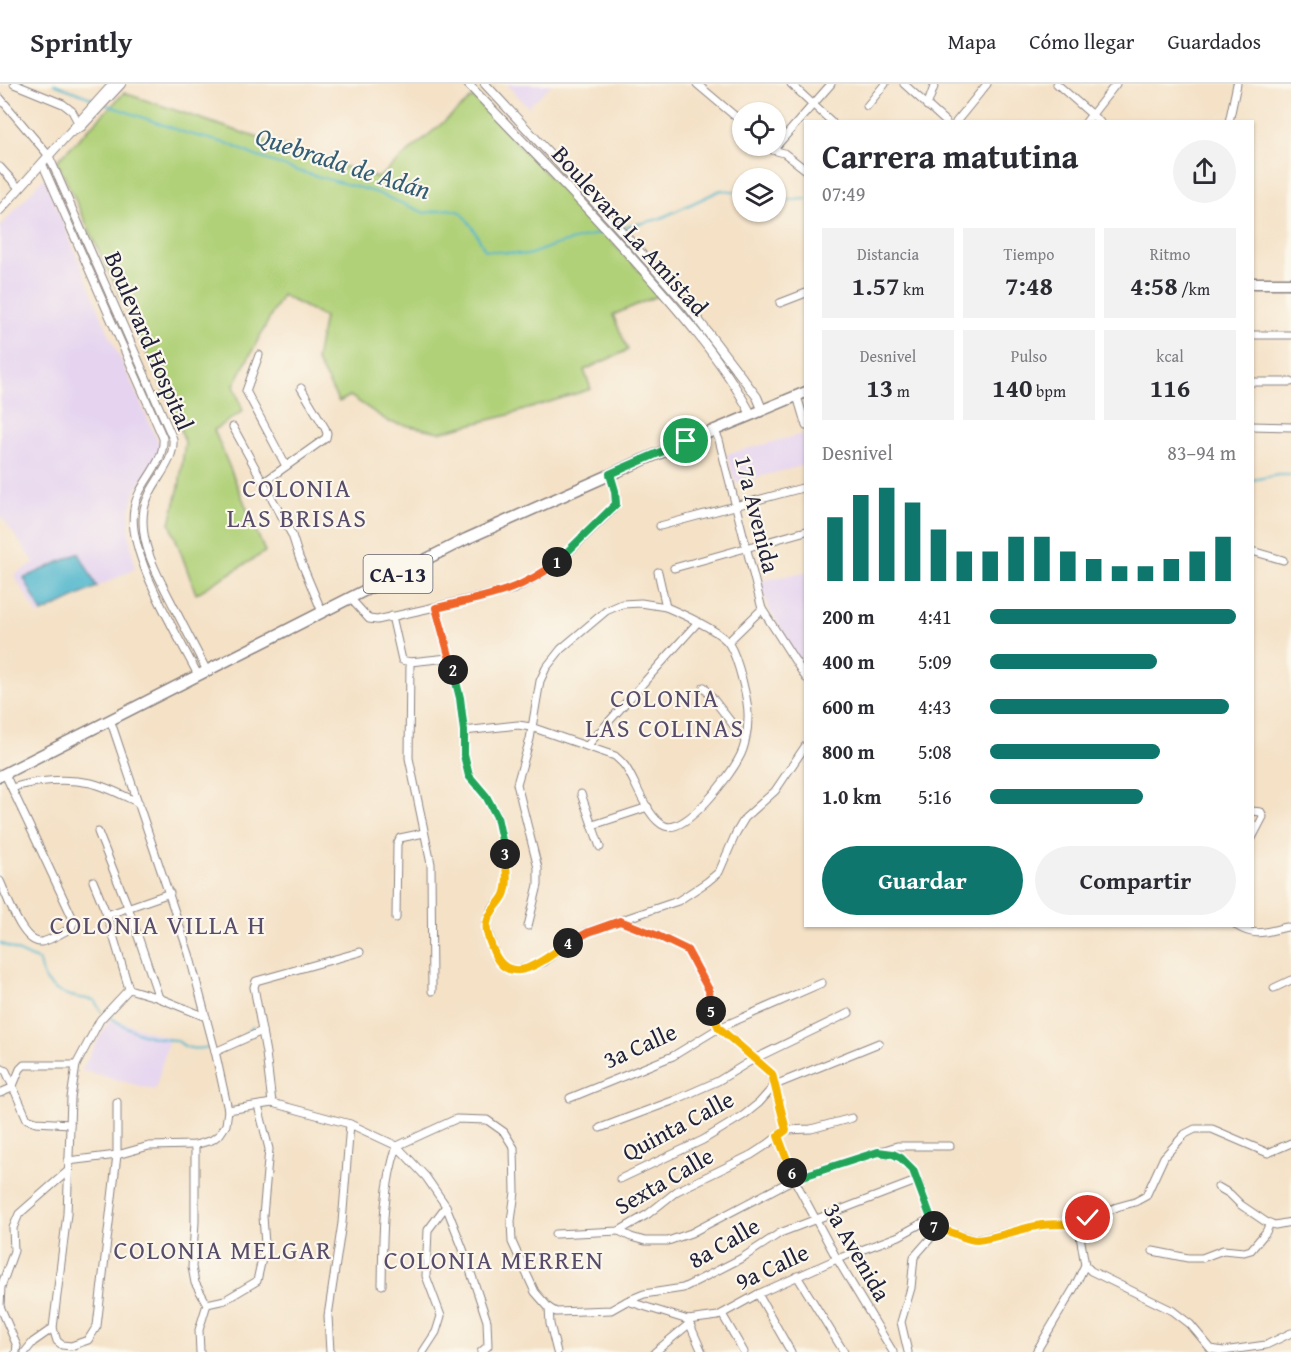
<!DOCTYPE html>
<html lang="es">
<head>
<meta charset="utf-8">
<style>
  body { margin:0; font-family:"Gentium Book Plus",serif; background:#f2f2f3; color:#2b2b33; height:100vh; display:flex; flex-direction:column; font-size:22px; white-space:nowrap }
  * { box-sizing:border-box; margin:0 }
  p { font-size:20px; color:#7c7c81 }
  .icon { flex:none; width:33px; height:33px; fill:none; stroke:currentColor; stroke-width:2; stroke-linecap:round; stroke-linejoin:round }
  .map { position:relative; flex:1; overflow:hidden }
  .side { position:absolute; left:804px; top:36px; width:450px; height:807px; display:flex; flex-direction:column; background:#fff; border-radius:0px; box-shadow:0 2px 4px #0004 }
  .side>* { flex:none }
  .fabs { position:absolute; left:732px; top:18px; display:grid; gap:12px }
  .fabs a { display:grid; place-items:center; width:54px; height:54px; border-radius:50%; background:#fff; box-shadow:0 2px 4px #0004; font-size:30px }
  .pin { position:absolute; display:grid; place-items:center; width:51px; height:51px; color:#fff; margin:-26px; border:3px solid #fff; border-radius:50%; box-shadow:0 2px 6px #0007 }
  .km { position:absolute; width:30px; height:30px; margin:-15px; border-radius:50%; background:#222; color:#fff; font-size:16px; line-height:30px; text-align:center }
  .round { display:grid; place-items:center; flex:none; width:63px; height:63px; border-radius:32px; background:#f2f2f3 }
  .headline { display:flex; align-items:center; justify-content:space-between; height:102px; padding:0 18px }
  h1 { font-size:33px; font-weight:600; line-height:45px }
  .figures { display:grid; grid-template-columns:repeat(3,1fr); gap:9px; height:102px; padding:6px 18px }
  .figures div { display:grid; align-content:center; border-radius:0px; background:#f2f2f3; text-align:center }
  .figures b { font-size:26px; font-weight:600 }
  .figures small { font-size:16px; font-weight:400 }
  .figures p { font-size:16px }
  .chart { height:168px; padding:12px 18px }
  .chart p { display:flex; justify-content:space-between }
  .chart svg { width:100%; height:108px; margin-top:6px; stroke:#0f766e; stroke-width:6 }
  .action { display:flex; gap:12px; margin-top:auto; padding:12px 18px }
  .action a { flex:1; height:69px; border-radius:36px; background:#0f766e; color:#fff; font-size:24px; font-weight:600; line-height:69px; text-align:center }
  .action a+a { background:#f2f2f3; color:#2b2b33 }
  ul { padding:0 18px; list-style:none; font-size:20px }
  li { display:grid; grid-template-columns:96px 72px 1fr; align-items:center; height:45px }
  li i { height:15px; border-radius:8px; background:#0f766e }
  header { display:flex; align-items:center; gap:36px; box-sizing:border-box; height:84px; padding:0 30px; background:#fff; border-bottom:2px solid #e1e1e2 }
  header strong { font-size:28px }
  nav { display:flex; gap:33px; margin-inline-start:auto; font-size:21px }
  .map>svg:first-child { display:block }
  .built { fill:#e5d3f0 }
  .green { fill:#b1d179; stroke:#6a7a5a; stroke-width:1.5 }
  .water { fill:#4eb5cc; stroke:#386c84; stroke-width:1.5 }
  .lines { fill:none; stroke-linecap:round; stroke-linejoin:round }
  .stream { stroke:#4eb5cc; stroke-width:2 }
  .minor-casing { stroke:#8b8280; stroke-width:9 }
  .tertiary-casing { stroke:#8b8280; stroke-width:10 }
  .primary-casing { stroke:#8b8280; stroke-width:13 }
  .minor { stroke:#fff; stroke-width:7 }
  .tertiary { stroke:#fff; stroke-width:8 }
  .primary { stroke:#fff; stroke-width:10 }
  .split-1-casing { stroke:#fff; stroke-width:12 }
  .split-2-casing { stroke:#fff; stroke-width:12 }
  .split-3-casing { stroke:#fff; stroke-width:12 }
  .split-4-casing { stroke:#fff; stroke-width:12 }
  .split-5-casing { stroke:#fff; stroke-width:12 }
  .split-6-casing { stroke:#fff; stroke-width:12 }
  .split-7-casing { stroke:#fff; stroke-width:12 }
  .split-8-casing { stroke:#fff; stroke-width:12 }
  .split-1 { stroke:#22a559; stroke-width:8 }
  .split-2 { stroke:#f0652b; stroke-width:8 }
  .split-3 { stroke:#22a559; stroke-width:8 }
  .split-4 { stroke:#f5b400; stroke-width:8 }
  .split-5 { stroke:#f0652b; stroke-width:8 }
  .split-6 { stroke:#f5b400; stroke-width:8 }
  .split-7 { stroke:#22a559; stroke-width:8 }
  .split-8 { stroke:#f5b400; stroke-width:8 }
  .labels { text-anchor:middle; stroke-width:4.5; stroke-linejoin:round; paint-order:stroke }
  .shield { fill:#fbf7ec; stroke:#636270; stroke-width:1.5 }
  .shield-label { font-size:22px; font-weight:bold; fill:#22223b }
  .street-label { font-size:24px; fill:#22223b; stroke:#fbf7ec }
  .water-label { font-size:26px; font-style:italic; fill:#345d75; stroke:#fbf7ec }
  .neighbourhood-label { font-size:26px; letter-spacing:1.5px; fill:#584c6a; stroke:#fbf7ec }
</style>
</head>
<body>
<header>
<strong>Sprintly</strong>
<nav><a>Mapa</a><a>Cómo llegar</a><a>Guardados</a></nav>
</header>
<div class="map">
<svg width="1291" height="1268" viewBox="0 0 1291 1268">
  <rect width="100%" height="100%" fill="#fbf7ec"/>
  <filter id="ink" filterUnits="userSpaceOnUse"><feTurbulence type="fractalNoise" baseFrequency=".0167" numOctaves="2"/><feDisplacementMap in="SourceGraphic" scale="12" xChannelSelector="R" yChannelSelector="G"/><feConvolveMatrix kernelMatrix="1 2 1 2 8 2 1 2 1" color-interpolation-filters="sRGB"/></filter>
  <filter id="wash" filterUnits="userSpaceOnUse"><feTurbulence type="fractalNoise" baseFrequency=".008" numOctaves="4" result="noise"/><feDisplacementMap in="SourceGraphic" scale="24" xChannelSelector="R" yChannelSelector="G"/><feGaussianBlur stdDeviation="1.35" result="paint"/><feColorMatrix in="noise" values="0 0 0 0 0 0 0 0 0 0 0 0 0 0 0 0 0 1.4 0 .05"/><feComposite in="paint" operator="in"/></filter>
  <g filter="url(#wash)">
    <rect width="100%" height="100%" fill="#f4e1c6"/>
    <g class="built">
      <polygon points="507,0 552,0 528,23"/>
      <polygon points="44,93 110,252 161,364 157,374 136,406 130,426 129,446 135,485 38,531 14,491 35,479 0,431 0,143"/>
      <polygon points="803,350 805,361 805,381 735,399 727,370"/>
      <polygon points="805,488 806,488 805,586 769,525 760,497"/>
      <polygon points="111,934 169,954 155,1006 81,986"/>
    </g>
    <polygon class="green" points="124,9 378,94 473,13 662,210 613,231 628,266 584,286 591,305 505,332 440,348 389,338 350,312 339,318 316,276 324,233 282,211 234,301 243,327 214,346 265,468 196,510 170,439 179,403 185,358 174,327 57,77"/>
    <polygon class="water" points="79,469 97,503 42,529 24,494"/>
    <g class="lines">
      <g class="stream">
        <polyline points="54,0 94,15"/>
        <polyline points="105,20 186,49 229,60 253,71 298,87 375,108 425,129 448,125 461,128 473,144 485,166 528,171 555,161 604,148"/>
        <polyline points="776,117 806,115"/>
        <polyline points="621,144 659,135 721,106 742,108"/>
        <polyline points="1252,396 1278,391 1291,391"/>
        <path d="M0 859 39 877C44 909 66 912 94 916L101 927"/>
        <path d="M110 933C131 948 151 955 177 956 187 967 197 965 211 963"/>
        <polyline points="242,953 253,943"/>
      </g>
    </g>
  </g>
  <g filter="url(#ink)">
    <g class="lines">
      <g class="minor-casing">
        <g id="minor">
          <polyline points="14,0 63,20 72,27 80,42"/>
          <polyline points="697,0 742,38"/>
          <polyline points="791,0 832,38"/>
          <polyline points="904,0 946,38"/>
          <polyline points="1057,0 1100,38"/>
          <path d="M0 14 49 72 173 355C175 382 149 399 144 425 138 461 160 495 175 525 186 546 196 566 207 587"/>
          <polyline points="867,22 885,0"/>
          <polyline points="927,22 935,0"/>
          <polyline points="956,38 987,0"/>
          <polyline points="1086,38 1116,0"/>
          <polyline points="1229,38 1237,0"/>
          <polyline points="768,62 773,66 784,69 806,86"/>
          <polyline points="773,66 831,0"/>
          <path d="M42 79 163 354C165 381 138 398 134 425 126 469 178 551 198 591"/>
          <polyline points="0,83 19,104"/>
          <polyline points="780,219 806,209"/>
          <polyline points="1252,251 1291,251"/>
          <polyline points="259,271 246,307 286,382"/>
          <polyline points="1252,298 1291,298"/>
          <polyline points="797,312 806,342"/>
          <polyline points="1252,342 1291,343"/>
          <polyline points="233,343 292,451 299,473 322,528"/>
          <polyline points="714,345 719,356 762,525 806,594"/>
          <polyline points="264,398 326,354 327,349 325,344 301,304"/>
          <polyline points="660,442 806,403"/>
          <polyline points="1252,467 1283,476"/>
          <polyline points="674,484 806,447"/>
          <path d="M350 514 369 535 377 536 515 505 545 488 567 470 612 426C619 415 614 402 610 390"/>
          <polyline points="436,524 460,614 464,647 464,671 469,692 486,712 497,733 504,760 507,799 503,813 492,825 486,840 496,875 505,884 517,886 544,878 566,860 589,847 678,817 707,798 719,788 736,749 745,734 775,707 806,661"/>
          <polyline points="392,532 402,576 410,578 448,574"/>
          <polyline points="728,558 762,525"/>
          <polyline points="410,578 409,674 431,780 432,907"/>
          <polyline points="704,603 744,655"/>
          <path d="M464 647 518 641 531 643 615 672C618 675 622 678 625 682 636 697 647 735 665 742 686 750 730 692 739 674 745 664 748 646 748 634 749 618 738 574 729 560 721 547 680 529 666 523L658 488"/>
          <polyline points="587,662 698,538"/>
          <path d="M12 704C36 696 66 694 91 699 108 703 124 712 139 719"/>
          <polyline points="581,710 600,763"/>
          <polyline points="1252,727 1261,728 1263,733 1252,754"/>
          <polyline points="593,741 648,723"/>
          <polyline points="98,748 128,823 159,914"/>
          <path d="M0 797C7 812 22 859 41 858 50 857 63 848 71 844L74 837 5 690"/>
          <polyline points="93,797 107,831 129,905"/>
          <polyline points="107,831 170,809"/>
          <polyline points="396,834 397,760 400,754 424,749"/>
          <polyline points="620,837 658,852 687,866 709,906 713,932 719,944 772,990 786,1046"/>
          <polyline points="528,842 538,801 538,784 517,700 530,655 540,597 546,584 561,565 606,527 622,520 641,519 666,523"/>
          <path d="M1237 842C1256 854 1267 847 1287 843"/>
          <polyline points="1274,904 1291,896"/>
          <polyline points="129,905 159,914 206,933"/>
          <polyline points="215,968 262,947"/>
          <polyline points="0,984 6,987 27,1035 36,1038 70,1040"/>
          <polyline points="0,1009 12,1004 20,985 24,981 76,981"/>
          <polyline points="570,1014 673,972 719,944 822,899"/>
          <polyline points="272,1019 266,969 254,903 256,897 360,868"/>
          <polyline points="228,1026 272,1019 350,1040 397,1062 426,1093 446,1122 463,1165 487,1237 488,1262 481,1268"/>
          <polyline points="600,1044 675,1016 718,997 754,975 849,929"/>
          <polyline points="778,1052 794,1095 837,1175 893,1268"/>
          <polyline points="195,1061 195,1138 192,1183 195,1199 207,1220 199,1246 200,1268"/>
          <path d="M881 1068C893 1070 902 1072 910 1082 916 1089 931 1135 936 1148"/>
          <polyline points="68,1077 117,1071 149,1062 195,1061 212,1056 220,1050 226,1041 228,1026 215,967 189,870 110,635"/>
          <polyline points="620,1095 703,1056 744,1031 759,1019 775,1001 879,959"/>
          <polyline points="1218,1103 1230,1110 1241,1121 1266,1138 1275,1141 1291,1138"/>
          <polyline points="1078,1140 1085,1181 1091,1187 1173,1227 1190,1240 1211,1265 1223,1267 1266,1261 1291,1249"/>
          <polyline points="619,1147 631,1153 645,1157 668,1157 691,1149 794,1095 897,1062 950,1062"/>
          <polyline points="555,1150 619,1147 648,1130 677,1107 751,1071 768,1060 786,1046 811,1045 852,1034"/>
          <polyline points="1153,1167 1188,1174 1202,1174 1223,1166 1244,1168 1251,1166 1266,1148 1270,1139"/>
          <polyline points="797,1192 844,1268"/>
          <path d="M382 1201C383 1155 382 1106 397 1062L456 1035 487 1036 504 1048 514 1064 515 1108 511 1137 512 1158 535 1208 549 1224 550 1240 557 1268"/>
          <polyline points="758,1210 791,1268"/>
          <polyline points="627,1217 688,1236 718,1232 758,1210 837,1175 899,1152 924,1138 931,1137"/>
          <polyline points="207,1220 225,1216 257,1197 265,1161 263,1132 269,1065 258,1022"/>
          <polyline points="549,1224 556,1228 611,1226 627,1217 644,1210 683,1204 742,1174 780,1149 916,1097"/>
          <polyline points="722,1230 744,1268"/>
          <polyline points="688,1236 702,1268"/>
          <polyline points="53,1244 57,1257 62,1261 71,1262 88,1256 97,1242 117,1071 117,1018"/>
          <polyline points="16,1268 17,1262 0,1222 1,1203 14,1167 13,1144 19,1130 68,1087"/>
          <polyline points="25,1268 33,1258 53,1244 67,1130 71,1014 76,981 100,936 129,905"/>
          <polyline points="330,1268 328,1232 342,1139 350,1040"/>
          <polyline points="423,1268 436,1248 441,1232 426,1192 428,1146 446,1122"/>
          <polyline points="655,1268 689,1240"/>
          <polyline points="908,1268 901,1238 911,1204 914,1173 936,1148 948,1147 976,1156 1041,1141 1078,1140 1117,1123 1135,1118 1146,1112 1164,1073 1185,1050 1195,1045 1212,1045 1268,1069 1291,1059"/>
          <polyline points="1036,1268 1074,1204 1085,1181"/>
        </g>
      </g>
      <g class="tertiary-casing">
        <g id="tertiary">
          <path d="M468 0C523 58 579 114 632 174 675 222 720 272 751 330"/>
          <polyline points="485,0 615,140 687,221 757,313 762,325"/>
          <polyline points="72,48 81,43 121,0"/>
          <polyline points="0,126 113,0"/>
        </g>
      </g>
      <g class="primary-casing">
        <g id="primary">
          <polyline points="1252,199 1291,199"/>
          <polyline points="0,692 466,455 643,376 806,308"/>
        </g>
      </g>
      <use href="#minor" class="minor"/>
      <use href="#tertiary" class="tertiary"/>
      <use href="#primary" class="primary"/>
    </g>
  </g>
  <g class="lines" filter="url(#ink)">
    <g class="split-1-casing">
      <polyline id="split-1" points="557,478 616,420 615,407 610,390 686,357"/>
    </g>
    <g class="split-2-casing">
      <path id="split-2" d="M453 586 436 524C480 514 521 508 557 478"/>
    </g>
    <g class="split-3-casing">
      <polyline id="split-3" points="453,586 460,614 464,647 464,671 469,692 486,712 497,733 505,770"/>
    </g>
    <g class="split-4-casing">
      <path id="split-4" d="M505 770C506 783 509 799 504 811 499 821 489 827 487 839 485 847 490 858 493 866 509 908 546 874 568 859"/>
    </g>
    <g class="split-5-casing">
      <polyline id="split-5" points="568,859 589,848 620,837 658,852 687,866 709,906 711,927"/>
    </g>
    <g class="split-6-casing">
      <polyline id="split-6" points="711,927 719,944 772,990 786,1046 778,1052 792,1089"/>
    </g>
    <g class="split-7-casing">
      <polyline id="split-7" points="792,1089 794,1095 878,1068 893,1070 901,1074 913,1086 934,1142"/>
    </g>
    <g class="split-8-casing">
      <path id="split-8" d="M934 1142 936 1148C950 1143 962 1156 977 1156 999 1154 1020 1144 1042 1141 1058 1139 1073 1143 1088 1134"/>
    </g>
    <use href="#split-1" class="split-1"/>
    <use href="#split-2" class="split-2"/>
    <use href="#split-3" class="split-3"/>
    <use href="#split-4" class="split-4"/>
    <use href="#split-5" class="split-5"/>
    <use href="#split-6" class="split-6"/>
    <use href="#split-7" class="split-7"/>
    <use href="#split-8" class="split-8"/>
  </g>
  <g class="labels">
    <rect class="shield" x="363.5" y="471" width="69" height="38" rx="4.5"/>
    <g class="shield-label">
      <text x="398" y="498">CA-13</text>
    </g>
    <g class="street-label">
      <text transform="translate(630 147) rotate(48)" y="8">Boulevard La Amistad</text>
      <text transform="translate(149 257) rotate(67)" y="8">Boulevard Hospital</text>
      <text transform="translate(757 430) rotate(76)" y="8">17a Avenida</text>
      <text transform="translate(640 962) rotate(-24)" y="8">3a Calle</text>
      <text transform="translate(678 1042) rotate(-28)" y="8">Quinta Calle</text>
      <text transform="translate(664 1097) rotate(-30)" y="8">Sexta Calle</text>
      <text transform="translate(724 1159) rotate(-30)" y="8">8a Calle</text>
      <text transform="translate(857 1168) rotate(60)" y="8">3a Avenida</text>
      <text transform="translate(772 1183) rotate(-25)" y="8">9a Calle</text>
    </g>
    <g class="water-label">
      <text transform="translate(343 79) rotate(18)" y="9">Quebrada de Adán</text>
    </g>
    <g class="neighbourhood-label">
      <text x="297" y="413">COLONIA<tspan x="297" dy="30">LAS BRISAS</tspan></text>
      <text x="665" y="623">COLONIA<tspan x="665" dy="30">LAS COLINAS</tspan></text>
      <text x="158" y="850">COLONIA VILLA H</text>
      <text x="223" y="1175">COLONIA MELGAR</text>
      <text x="494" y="1185">COLONIA MERREN</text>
    </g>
  </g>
</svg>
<div class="fabs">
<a><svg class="icon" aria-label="locate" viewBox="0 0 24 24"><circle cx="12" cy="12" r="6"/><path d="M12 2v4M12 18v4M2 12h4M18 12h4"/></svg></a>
<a><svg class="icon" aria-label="layers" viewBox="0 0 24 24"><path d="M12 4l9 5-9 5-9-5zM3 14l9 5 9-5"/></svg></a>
</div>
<div class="pin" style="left:686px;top:357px;background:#1e9e55"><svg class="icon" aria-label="arrive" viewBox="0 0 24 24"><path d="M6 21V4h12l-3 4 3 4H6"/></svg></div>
<div class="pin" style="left:1088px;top:1134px;background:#d93025"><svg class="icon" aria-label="check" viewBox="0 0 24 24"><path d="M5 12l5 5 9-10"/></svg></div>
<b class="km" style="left:557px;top:478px">1</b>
<b class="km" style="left:453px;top:586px">2</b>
<b class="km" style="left:505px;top:770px">3</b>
<b class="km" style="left:568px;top:859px">4</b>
<b class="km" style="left:711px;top:927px">5</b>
<b class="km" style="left:792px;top:1089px">6</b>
<b class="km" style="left:934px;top:1142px">7</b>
<section class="side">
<div class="headline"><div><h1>Carrera matutina</h1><p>07:49</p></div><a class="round"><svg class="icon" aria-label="share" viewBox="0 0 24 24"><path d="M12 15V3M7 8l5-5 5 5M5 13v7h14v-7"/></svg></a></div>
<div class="figures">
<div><p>Distancia</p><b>1.57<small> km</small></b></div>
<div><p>Tiempo</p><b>7:48</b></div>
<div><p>Ritmo</p><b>4:58<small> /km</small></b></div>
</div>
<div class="figures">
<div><p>Desnivel</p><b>13<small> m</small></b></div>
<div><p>Pulso</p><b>140<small> bpm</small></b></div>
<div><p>kcal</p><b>116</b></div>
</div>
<div class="chart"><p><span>Desnivel</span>83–94 m</p>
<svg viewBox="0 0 160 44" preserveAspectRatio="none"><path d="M5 44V18M15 44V9M25 44V6M35 44V12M45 44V23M55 44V32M65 44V32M75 44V26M85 44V26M95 44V32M105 44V35M115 44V38M125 44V38M135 44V35M145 44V32M155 44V26"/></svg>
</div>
<ul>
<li><b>200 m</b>4:41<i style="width:100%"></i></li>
<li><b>400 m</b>5:09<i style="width:68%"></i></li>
<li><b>600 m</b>4:43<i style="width:97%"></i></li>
<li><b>800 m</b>5:08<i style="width:69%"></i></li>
<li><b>1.0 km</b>5:16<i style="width:62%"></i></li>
</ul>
<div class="action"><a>Guardar</a><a>Compartir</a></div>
</section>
</div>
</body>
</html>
